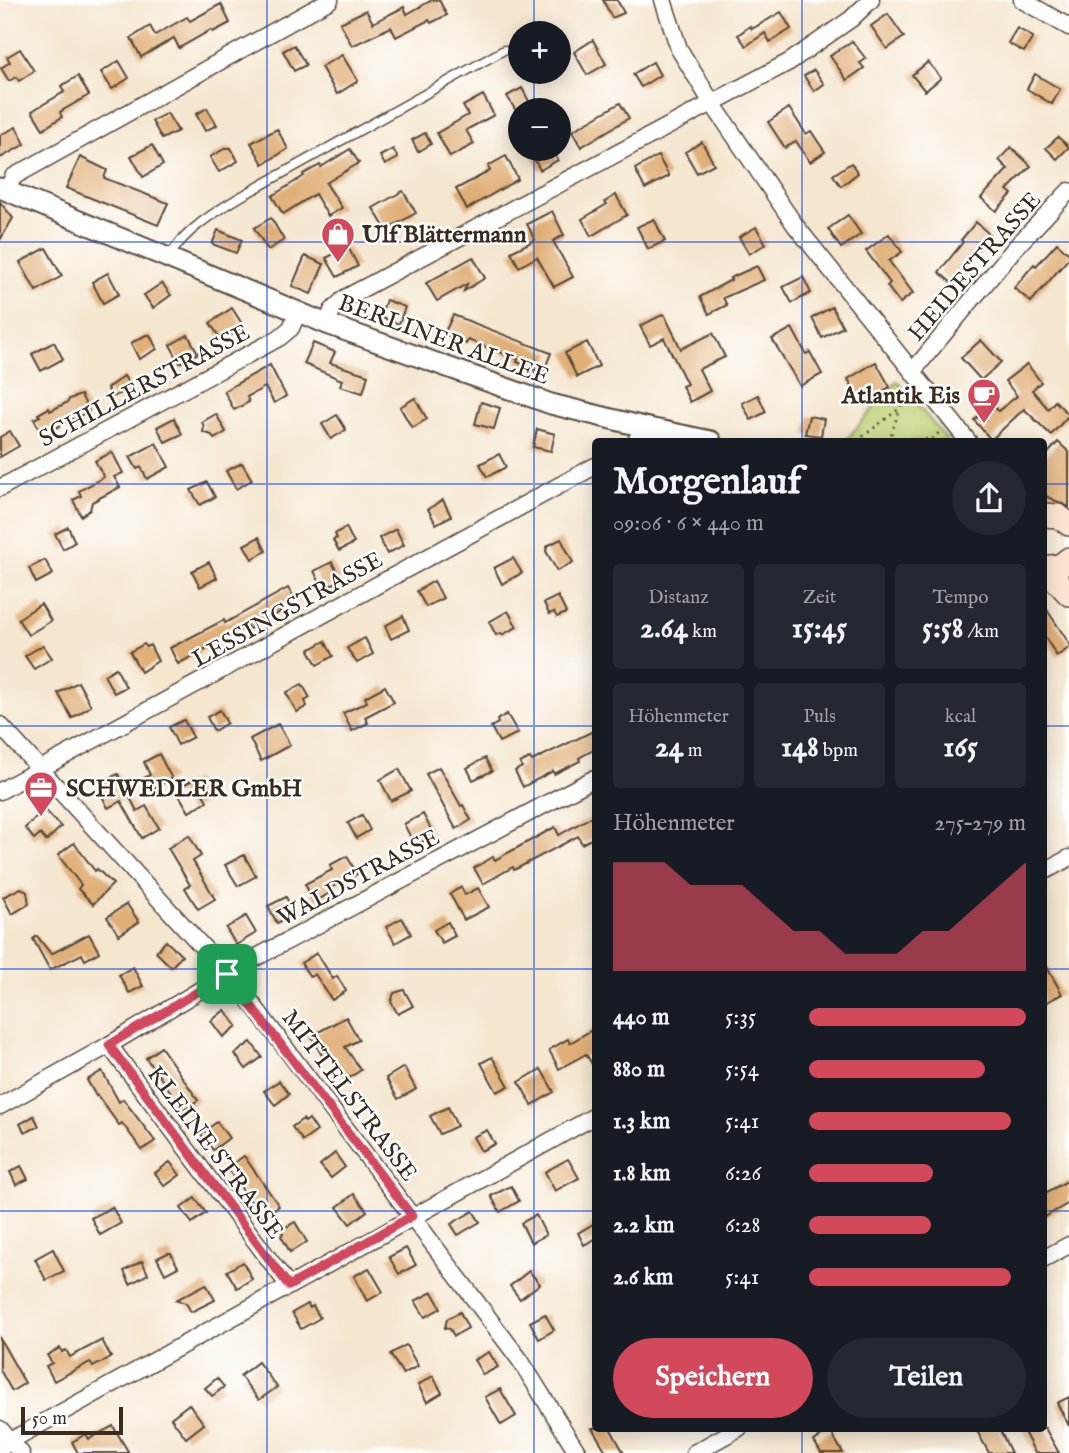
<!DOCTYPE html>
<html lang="de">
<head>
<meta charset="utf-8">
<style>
  body { margin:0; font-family:"IM FELL English",serif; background:#242831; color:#f1f3f6; height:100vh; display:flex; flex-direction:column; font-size:26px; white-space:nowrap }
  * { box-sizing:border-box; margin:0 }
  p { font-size:23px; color:#9ea1a6 }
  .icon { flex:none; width:38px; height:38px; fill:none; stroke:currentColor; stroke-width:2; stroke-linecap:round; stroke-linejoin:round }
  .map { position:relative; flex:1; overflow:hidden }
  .drawer { position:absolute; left:592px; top:438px; width:455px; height:994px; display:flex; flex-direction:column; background:#171b24; border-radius:7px; box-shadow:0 4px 18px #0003 }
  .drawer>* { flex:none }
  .tools { position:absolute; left:508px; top:21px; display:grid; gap:14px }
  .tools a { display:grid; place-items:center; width:63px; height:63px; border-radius:50%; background:#171b24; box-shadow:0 4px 18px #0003; font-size:35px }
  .scale { position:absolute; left:21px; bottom:18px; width:102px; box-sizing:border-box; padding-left:7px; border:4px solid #3b2a1e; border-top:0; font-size:19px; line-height:24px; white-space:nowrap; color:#3b2a1e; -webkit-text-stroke:5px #fff; paint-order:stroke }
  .pin { position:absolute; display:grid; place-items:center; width:60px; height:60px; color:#fff; margin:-30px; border-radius:14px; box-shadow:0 4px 10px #0006 }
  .round { display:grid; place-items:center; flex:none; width:74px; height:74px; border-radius:37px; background:#242831 }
  .headline { display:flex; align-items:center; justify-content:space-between; height:119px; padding:0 21px }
  h1 { font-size:38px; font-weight:800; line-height:52px }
  .figures { display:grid; grid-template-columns:repeat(3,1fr); gap:10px; height:119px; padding:7px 21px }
  .figures div { display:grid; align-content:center; border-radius:7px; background:#242831; text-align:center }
  .figures b { font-size:30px; font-weight:800 }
  .figures small { font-size:19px; font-weight:400 }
  .figures p { font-size:19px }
  .chart { height:196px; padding:14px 21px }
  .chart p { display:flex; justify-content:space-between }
  .chart svg { width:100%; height:126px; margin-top:7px; fill:#d1495b; opacity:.7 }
  .action { display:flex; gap:14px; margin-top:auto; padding:14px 21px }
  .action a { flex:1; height:80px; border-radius:42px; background:#d1495b; color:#fff; font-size:28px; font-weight:800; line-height:80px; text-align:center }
  .action a+a { background:#242831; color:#f1f3f6 }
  ul { padding:0 21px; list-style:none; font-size:23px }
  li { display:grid; grid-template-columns:112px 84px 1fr; align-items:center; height:52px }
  li i { height:18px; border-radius:9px; background:#d1495b }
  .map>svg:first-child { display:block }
  .green { fill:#bed073; stroke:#7c7d48; stroke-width:2 }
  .building { fill:#e0af77 }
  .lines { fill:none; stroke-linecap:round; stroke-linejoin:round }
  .service-casing { stroke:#574639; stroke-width:11 }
  .minor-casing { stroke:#574639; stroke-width:19 }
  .tertiary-casing { stroke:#574639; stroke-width:23 }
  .secondary-casing { stroke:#574639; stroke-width:26 }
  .path { stroke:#574639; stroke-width:2.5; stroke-dasharray:2 5; stroke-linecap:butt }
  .service { stroke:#fff; stroke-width:8 }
  .minor { stroke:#fff; stroke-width:16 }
  .tertiary { stroke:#fff; stroke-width:19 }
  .secondary { stroke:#fde4d1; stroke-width:23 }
  .route-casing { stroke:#fff; stroke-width:14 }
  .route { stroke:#d1495b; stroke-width:9 }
  .grid { fill:none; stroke:#1d4ed8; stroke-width:2; stroke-opacity:0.55 }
  .labels { text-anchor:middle; stroke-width:5; stroke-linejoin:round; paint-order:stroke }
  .poi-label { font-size:24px; font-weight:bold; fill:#3b2a1e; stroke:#fff; text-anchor:start }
  .street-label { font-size:24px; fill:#3b2a1e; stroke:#fff }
</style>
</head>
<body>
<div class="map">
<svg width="1069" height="1453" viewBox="0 0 1069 1453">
  <rect width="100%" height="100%" fill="#fff"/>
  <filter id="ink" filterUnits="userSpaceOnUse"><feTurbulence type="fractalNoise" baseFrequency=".0143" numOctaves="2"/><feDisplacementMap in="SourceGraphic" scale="14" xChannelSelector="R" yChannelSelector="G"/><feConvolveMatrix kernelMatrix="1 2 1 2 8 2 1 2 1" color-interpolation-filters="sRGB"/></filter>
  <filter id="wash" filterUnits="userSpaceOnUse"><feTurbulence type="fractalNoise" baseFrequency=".00686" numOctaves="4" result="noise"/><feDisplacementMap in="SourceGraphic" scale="28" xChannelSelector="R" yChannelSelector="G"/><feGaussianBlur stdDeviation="1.57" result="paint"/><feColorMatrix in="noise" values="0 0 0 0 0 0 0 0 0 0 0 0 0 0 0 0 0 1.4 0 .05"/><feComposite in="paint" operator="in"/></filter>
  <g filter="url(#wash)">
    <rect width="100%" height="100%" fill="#f4e6cf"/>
    <polygon class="green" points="897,381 948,441 845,441"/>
    <g id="blocks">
      <g class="building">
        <polygon points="432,0 439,0 447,15 431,23 429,20 396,37 391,27 352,46 340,23 366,10 373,23 404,7 407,14"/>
        <polygon points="603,0 617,0 624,13 612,18"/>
        <polygon points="221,4 230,23 213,32 211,30 179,48 174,38 141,57 131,38 150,26 155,35 187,17 190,21"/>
        <polygon points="781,12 791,29 770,42 765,33 746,46 738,35 750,26 752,29"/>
        <polygon points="888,14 904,37 887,49 871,26"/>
        <polygon points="1017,28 1033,37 1024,52 1008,43"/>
        <polygon points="593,40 606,64 587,75 574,52"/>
        <polygon points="852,41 866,59 860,63 864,68 847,80 830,56"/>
        <polygon points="294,45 306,65 294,71 283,51"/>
        <polygon points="20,49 34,71 19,81 16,77 9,81 1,68 10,62 7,57"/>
        <polygon points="342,55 358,81 337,94 321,67"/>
        <polygon points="119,61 129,78 112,89 101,72"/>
        <polygon points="653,62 660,75 641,87 633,74"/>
        <polygon points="928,62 941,78 925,91 912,75"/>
        <polygon points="814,70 824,84 814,91 804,76"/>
        <polygon points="1035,74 1060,89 1052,104 1027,89"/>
        <polygon points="78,76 89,95 60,112 62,117 43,129 32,111 64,92 61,86"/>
        <polygon points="522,88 530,103 516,111 507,96"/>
        <polygon points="483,95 494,115 466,130 474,144 450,157 437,133 468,115 463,106"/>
        <polygon points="620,103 629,118 581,147 572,131"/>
        <polygon points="207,108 217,125 205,131 196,114"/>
        <polygon points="789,108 806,134 811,131 825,152 810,162 796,141 785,148 768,122"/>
        <polygon points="167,113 178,131 162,139 152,121"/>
        <polygon points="16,127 25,144 0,158 0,135"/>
        <polygon points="277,129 288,149 263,164 251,143"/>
        <polygon points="425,133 431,144 418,152 412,140"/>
        <polygon points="1058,137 1069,147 1057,159 1046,148"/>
        <polygon points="702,142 714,164 697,173 685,152"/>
        <polygon points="152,145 163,165 143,177 131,156"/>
        <polygon points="1011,147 1031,166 1007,190 1012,194 996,211 981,198 1008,169 999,160"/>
        <polygon points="226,148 231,148 238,161 219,172 210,157"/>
        <polygon points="350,149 359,163 326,183 342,208 328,216 315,194 283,214 272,196 304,176 303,174 320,165 321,167"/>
        <polygon points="393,149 398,158 385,165 380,156"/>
        <polygon points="529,149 552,149 558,160 540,170"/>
        <polygon points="506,156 518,179 467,209 456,189 490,171 488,166"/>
        <polygon points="658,156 669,176 645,189 635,169"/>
        <polygon points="80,157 107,170 104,178 168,203 158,225 66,188"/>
        <polygon points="851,163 858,173 841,186 833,175"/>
        <polygon points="403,191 416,213 386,230 373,208"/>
        <polygon points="616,195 627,215 591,236 582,219 607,204 605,202"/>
        <polygon points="0,202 13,218 0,240"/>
        <polygon points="552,211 564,235 553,241 573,277 554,287 537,257 519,267 511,252 535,240 527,224"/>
        <polygon points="848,215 861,234 841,248 828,229"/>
        <polygon points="271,218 284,240 268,250 254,228"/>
        <polygon points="654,219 665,241 648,249 637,227"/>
        <polygon points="976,222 989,234 964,265 967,267 953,284 939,272 963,242 961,240"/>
        <polygon points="756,227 766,244 749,254 739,237"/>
        <polygon points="218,230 242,240 236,253 212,244"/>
        <polygon points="889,234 902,252 889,261 913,293 900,303 887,286 890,283 866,251"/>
        <polygon points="1057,243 1069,254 1069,258 1031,302 1014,288 1034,264 1036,266"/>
        <polygon points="348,247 358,266 337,277 326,258"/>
        <polygon points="46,248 62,276 36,291 20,262"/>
        <polygon points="305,256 324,264 311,294 292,286"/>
        <polygon points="473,257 485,278 464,291 467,284 437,301 426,283"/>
        <polygon points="757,266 764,280 723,298 727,305 709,314 700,297 731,280 730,278"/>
        <polygon points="108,273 119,294 103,303 92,282"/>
        <polygon points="803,277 811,293 792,303 783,287"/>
        <polygon points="162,283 171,295 153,308 144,295"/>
        <polygon points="386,300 405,307 399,324 380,317"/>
        <polygon points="832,307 843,327 822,338 812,318"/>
        <polygon points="232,308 244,327 222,341 210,323"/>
        <polygon points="664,314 681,349 713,333 725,357 699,369 710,391 690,402 682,386 687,384 664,338 650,345 640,326"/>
        <polygon points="453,315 551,353 543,373 517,362 518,359 468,340 466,344 444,334"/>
        <polygon points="792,328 806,354 810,352 822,374 800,386 772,339"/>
        <polygon points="146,335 150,335 157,349 139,359 131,343"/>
        <polygon points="188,335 198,353 180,363 170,345"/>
        <polygon points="981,340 1001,362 981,380 961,358"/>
        <polygon points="54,342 63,359 41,371 32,354"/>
        <polygon points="587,342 599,366 577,377 565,353"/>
        <polygon points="313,343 335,352 330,363 368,375 363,393 340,386 342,380 304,364"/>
        <polygon points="876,362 890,387 862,403 848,379"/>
        <polygon points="1027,364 1041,382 1032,390 1048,409 1055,401 1069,415 1051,435 1024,409 991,440 974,420 993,405 998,411 1017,396 1005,381"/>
        <polygon points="270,365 286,396 274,403 265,387 247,397 249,402 234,410 224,391"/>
        <polygon points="124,376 132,389 112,397 107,388"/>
        <polygon points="81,395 89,411 42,435 34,419 40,416 38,414 49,408 50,411 68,402 69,399"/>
        <polygon points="758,395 766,412 751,420 742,403"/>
        <polygon points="415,398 427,419 412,428 400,407"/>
        <polygon points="481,402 500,408 494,429 475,424"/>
        <polygon points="216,414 226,432 214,439 212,435 203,432 204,427 202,422"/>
        <polygon points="337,415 346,430 331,439 322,424"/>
        <polygon points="809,416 824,419 821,436 805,434"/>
        <polygon points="174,418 182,434 165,442 157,427"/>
        <polygon points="537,429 555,434 551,451 533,447"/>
        <polygon points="10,431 19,446 0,457 0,437"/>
        <polygon points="1058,442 1069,452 1069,507 1043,495 1043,459"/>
        <polygon points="156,443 169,467 147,479 141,467 137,469 130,457"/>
        <polygon points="112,452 123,473 114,477 120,487 92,502 90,510 81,516 73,500 81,496 79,491 104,477 95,461"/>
        <polygon points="499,454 506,467 487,477 480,464"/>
        <polygon points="242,463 252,480 236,489 226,471"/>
        <polygon points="207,482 215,497 200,505 191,490"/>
        <polygon points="443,500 451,516 436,524 428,509"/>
        <polygon points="68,527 75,542 63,549 55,534"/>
        <polygon points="346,527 354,543 339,551 333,540 337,538 335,534"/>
        <polygon points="396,529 404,545 387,554 379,538"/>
        <polygon points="259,537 266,551 252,559 244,545"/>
        <polygon points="561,539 573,562 557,571 546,551 547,546"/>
        <polygon points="513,558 522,573 502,584 494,568"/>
        <polygon points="45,560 53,574 36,583 29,568"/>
        <polygon points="209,562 217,578 200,587 192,571"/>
        <polygon points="332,562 341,580 323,589 314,571"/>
        <polygon points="434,581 443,598 426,607 417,591"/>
        <polygon points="288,588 297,603 249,629 247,626 178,664 170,648 224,620 225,623"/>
        <polygon points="558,596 566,613 557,617 554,612 549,614 544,603"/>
        <polygon points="41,604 51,621 28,635 18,619"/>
        <polygon points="1043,604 1069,643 1069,648 1057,656 1043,634"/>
        <polygon points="508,611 517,627 502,635 501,633 496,635 489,622"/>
        <polygon points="403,616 409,630 391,639 385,626"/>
        <polygon points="365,638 373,654 357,663 347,648"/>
        <polygon points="325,641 333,656 317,665 309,650"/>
        <polygon points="144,644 146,647 150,645 158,661 141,672 130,652"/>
        <polygon points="43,645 52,658 34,669 25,656"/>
        <polygon points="116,668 126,687 114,693 104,675"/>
        <polygon points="78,682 91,706 72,718 58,693"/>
        <polygon points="302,684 310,698 305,701 307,706 297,712 286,693"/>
        <polygon points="385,686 394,702 365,717 368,723 352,731 343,713 367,702 365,697"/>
        <polygon points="220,710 227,723 214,731 207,717"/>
        <polygon points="507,714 518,733 499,742 491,727 498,723 497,720"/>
        <polygon points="184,720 193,737 178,745 169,727"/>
        <polygon points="278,724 290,745 261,761 250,739"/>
        <polygon points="595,730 595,749 579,758 580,761 554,774 553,771 523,787 515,771 522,767 520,763 530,758 532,761"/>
        <polygon points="159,754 172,779 150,790 144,778 150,775 144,762"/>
        <polygon points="485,758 492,771 473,780 467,768"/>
        <polygon points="439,767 461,806 463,805 471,820 456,829 426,774"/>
        <polygon points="399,769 411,791 391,801 380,780"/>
        <polygon points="118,774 137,811 146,806 159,828 142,838 121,801 108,808 100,792 111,786 107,779"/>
        <polygon points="194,779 207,801 189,812 176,790"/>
        <polygon points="44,809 61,827 46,841 40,834 34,839 25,828"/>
        <polygon points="423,814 434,835 415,846 404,824"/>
        <polygon points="362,815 370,830 356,838 348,823"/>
        <polygon points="591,817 595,824 595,837 582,844 578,836 514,870 513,867 483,884 474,868 493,857 495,860 555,827 559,835"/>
        <polygon points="189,835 201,856 193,861 215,899 198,909 185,888 190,885 168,848"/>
        <polygon points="74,843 95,871 97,869 113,884 93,904 78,889 81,885 58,855"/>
        <polygon points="244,855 256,876 238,886 225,865"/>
        <polygon points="347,856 357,874 328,889 330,893 314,902 305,884 332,870 330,865"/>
        <polygon points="461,887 465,895 478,888 489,907 464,920 450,894"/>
        <polygon points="21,888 27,892 29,904 12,914 3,897"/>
        <polygon points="286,897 294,913 277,923 268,906"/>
        <polygon points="127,904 139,922 119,935 107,917"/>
        <polygon points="246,916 256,933 236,945 226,928"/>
        <polygon points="402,918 411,934 395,943 386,927"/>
        <polygon points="448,922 455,936 442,943 434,930"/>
        <polygon points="89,934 99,952 85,960 82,954 50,970 33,939 37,936 51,954"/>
        <polygon points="166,941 182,956 171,967 156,952"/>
        <polygon points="317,953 333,979 337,976 346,991 332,1000 315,974 310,977 301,963"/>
        <polygon points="1043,960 1062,994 1043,1004"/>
        <polygon points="133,967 143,986 129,993 119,975"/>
        <polygon points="404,990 413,1006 398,1014 391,1002 394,993"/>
        <polygon points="225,1010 237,1026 223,1037 211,1021"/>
        <polygon points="346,1017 359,1040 345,1047 361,1070 346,1080 330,1055 324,1059 311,1036"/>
        <polygon points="595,1028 595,1069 586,1054 559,1069 549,1050 568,1039 570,1043"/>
        <polygon points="251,1042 262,1057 246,1069 235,1054"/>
        <polygon points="161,1047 198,1100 184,1110 146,1058"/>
        <polygon points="492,1057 509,1086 497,1092 481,1063"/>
        <polygon points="404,1067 416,1089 398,1099 386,1078"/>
        <polygon points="541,1069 554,1092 532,1105 519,1082"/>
        <polygon points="102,1071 119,1102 123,1099 155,1141 142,1150 122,1123 119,1125 97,1095 96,1096 87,1080"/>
        <polygon points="279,1081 289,1094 275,1105 264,1091"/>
        <polygon points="448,1107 457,1126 440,1134 430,1116"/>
        <polygon points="34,1116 39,1126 25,1133 20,1124"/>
        <polygon points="303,1119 305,1122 309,1119 317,1131 303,1141 292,1127"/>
        <polygon points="217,1122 229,1138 213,1150 201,1134"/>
        <polygon points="487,1130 495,1144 481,1151 473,1137"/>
        <polygon points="335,1153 345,1167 331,1178 320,1165"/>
        <polygon points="244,1156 279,1206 265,1216 261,1216 227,1168"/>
        <polygon points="568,1159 579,1178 555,1191 545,1172"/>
        <polygon points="170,1162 180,1175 165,1186 155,1173"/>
        <polygon points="21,1166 28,1179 16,1185 10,1172"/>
        <polygon points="1069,1180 1069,1203 1043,1218 1043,1194"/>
        <polygon points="511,1186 519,1201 500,1212 491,1196"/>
        <polygon points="354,1194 367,1211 350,1224 337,1207"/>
        <polygon points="195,1198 206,1213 192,1223 181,1208"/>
        <polygon points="112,1207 121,1223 100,1235 91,1218"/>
        <polygon points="473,1211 480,1222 458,1235 451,1224"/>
        <polygon points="536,1215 546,1235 531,1243 521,1223"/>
        <polygon points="295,1222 307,1242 290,1252 281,1236 283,1234 281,1230"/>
        <polygon points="595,1223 595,1239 584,1245 578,1233"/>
        <polygon points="406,1248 416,1265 399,1274 389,1257"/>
        <polygon points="53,1249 64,1271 46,1280 35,1259"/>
        <polygon points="168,1253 171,1253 178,1267 165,1274 157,1258"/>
        <polygon points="142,1261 148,1274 130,1284 124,1271"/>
        <polygon points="243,1262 252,1279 237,1288 227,1271"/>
        <polygon points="369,1268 383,1292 367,1301 354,1276"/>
        <polygon points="529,1271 540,1284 520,1299 510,1286"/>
        <polygon points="206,1284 215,1300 191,1312 186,1303 176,1300"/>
        <polygon points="432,1292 441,1308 425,1317 415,1301"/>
        <polygon points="308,1304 310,1308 313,1306 320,1318 301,1329 292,1313"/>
        <polygon points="460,1312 468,1328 454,1336 450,1329 445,1328 447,1319"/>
        <polygon points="545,1314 554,1330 539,1339 530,1322"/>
        <polygon points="0,1339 25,1383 12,1391 0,1370"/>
        <polygon points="102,1340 111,1357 93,1367 90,1362 54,1381 46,1366 52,1363 47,1355 60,1348 62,1352 66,1350 70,1357"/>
        <polygon points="406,1345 418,1366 403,1374 390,1354"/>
        <polygon points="489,1352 498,1367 483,1375 474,1360"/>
        <polygon points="258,1362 277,1387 259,1400 240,1376"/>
        <polygon points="433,1376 442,1393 427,1402 418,1385"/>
        <polygon points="217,1378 224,1387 212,1396 205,1388"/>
        <polygon points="500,1389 516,1416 501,1425 485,1397"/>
        <polygon points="1069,1397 1069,1426 1057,1403"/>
        <polygon points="189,1404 204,1424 186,1438 171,1418"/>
        <polygon points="113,1426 129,1453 78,1453 72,1442 86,1434 89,1439"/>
        <polygon points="592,1428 610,1428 624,1453 607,1453"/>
        <polygon points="983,1428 999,1428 1011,1453 989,1453 977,1431"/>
        <polygon points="1022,1428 1045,1428 1059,1453 1035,1453"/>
        <polygon points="830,1431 843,1453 821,1453 814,1441"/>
      </g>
    </g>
  </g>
  <g filter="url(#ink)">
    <use href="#blocks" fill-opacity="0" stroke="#574639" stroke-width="2"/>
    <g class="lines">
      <g class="service-casing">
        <path id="service" d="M169 258C182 232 215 212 240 197L504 50"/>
      </g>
      <g class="minor-casing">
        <g id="minor">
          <polyline points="663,0 679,49 712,103 795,225 968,441"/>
          <polyline points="1022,0 1069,27"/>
          <polyline points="7,191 13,177 330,0"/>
          <polyline points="327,324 332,311 345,298 789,62 851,19 871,0"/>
          <polyline points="913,371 1014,249 1069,191"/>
          <polyline points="636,441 644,427"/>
          <polyline points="0,488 279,338 291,328 298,312"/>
          <polyline points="0,725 241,989 520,1360 578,1453"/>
          <polyline points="0,791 595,466"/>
          <polyline points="1043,872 1069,858"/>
          <polyline points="109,1045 289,1286"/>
          <polyline points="0,1106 109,1045 240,966 595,778"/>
          <polyline points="1043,1259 1069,1245"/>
          <polyline points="0,1429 21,1453"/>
          <polyline points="0,1449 10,1441 595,1116"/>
          <polyline points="694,1453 739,1428"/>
        </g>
      </g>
      <g class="tertiary-casing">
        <polyline id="tertiary" points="0,188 327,324 551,404 644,427 711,441"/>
      </g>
      <g class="secondary-casing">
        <g id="secondary">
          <polyline points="1043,515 1058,516 1069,524"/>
          <polyline points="1043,568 1060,566 1069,559"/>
          <polyline points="1045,568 1069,594"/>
        </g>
      </g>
      <g class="path">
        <polyline points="857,441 900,408 909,390"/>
        <polyline points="889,441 899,411"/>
        <polyline points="904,441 932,439 942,430"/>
      </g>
      <use href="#service" class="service"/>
      <use href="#minor" class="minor"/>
      <use href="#tertiary" class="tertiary"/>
      <use href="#secondary" class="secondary"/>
    </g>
  </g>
  <g class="lines" filter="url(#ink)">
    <g class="route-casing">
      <polygon id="route" points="227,974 412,1216 289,1286 109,1045"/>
    </g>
    <use href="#route" class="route"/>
  </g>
  <path class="grid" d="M267 0V1453M534 0V33M802 0V441M534 72V110M534 149V1453M0 242H1069M0 484H595M1043 484H1069M0 726H595M1043 726H1069M0 969H595M1043 969H1069M0 1211H595M1043 1211H1069M802 1428V1453"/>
  <defs>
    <g id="shop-pin" transform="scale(1.75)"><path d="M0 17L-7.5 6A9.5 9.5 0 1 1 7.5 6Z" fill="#d1495b" stroke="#fff"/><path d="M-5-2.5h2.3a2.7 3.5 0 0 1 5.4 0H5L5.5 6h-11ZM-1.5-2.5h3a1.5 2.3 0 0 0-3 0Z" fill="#fff"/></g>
    <g id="cafe-pin" transform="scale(1.75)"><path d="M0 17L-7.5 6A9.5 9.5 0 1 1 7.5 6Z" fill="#d1495b" stroke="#fff"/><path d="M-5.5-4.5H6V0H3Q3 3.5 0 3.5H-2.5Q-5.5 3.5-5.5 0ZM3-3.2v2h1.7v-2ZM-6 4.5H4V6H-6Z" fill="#fff"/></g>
    <g id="office-pin" transform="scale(1.75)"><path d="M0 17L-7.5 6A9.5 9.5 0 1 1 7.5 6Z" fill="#d1495b" stroke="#fff"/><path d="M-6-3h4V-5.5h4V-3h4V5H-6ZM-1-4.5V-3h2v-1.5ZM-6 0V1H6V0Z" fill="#fff"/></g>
  </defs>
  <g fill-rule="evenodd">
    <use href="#shop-pin" x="338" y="234"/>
    <use href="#cafe-pin" x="984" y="395"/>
    <use href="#office-pin" x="41" y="788"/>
  </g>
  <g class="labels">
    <g class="poi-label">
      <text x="362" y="242">Ulf Blättermann</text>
      <text x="960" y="403" text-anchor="end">Atlantik Eis</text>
      <text x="66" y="796">SCHWEDLER GmbH</text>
    </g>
    <g class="street-label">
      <text transform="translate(974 266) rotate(-49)" y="8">HEIDESTRASSE</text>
      <text transform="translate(444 339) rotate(20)" y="8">BERLINER ALLEE</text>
      <text transform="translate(144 385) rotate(-28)" y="8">SCHILLERSTRASSE</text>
      <text transform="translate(287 609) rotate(-29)" y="8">LESSINGSTRASSE</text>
      <text transform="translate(358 877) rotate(-28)" y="8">WALDSTRASSE</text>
      <text transform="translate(350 1095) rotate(53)" y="8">MITTELSTRASSE</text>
      <text transform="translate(216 1152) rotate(53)" y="8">KLEINE STRASSE</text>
    </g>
  </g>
</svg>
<div class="tools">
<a>+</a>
<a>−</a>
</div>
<div class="scale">50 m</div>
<div class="pin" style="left:227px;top:974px;background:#1e9e55"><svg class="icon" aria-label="arrive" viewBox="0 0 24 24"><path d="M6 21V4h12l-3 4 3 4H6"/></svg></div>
<section class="drawer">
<div class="headline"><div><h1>Morgenlauf</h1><p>09:06 · 6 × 440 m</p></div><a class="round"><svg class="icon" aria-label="share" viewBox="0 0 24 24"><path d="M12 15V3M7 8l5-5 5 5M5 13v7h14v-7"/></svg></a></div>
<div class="figures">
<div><p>Distanz</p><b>2.64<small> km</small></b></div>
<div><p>Zeit</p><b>15:45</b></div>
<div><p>Tempo</p><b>5:58<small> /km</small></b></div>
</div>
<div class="figures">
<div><p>Höhenmeter</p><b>24<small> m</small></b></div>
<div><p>Puls</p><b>148<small> bpm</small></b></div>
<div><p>kcal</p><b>165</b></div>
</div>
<div class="chart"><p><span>Höhenmeter</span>275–279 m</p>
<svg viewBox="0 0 160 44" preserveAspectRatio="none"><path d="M0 44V6L10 6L20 6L30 14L40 14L50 14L60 22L70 30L80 30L90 38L100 38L110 38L120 30L130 30L140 22L150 14L160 6V44z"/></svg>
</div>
<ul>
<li><b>440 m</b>5:35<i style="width:100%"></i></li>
<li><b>880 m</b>5:54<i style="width:81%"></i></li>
<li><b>1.3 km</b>5:41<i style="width:93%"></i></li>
<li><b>1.8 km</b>6:26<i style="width:57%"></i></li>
<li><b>2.2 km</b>6:28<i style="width:56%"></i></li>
<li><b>2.6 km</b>5:41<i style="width:93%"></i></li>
</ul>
<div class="action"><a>Speichern</a><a>Teilen</a></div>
</section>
</div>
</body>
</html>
